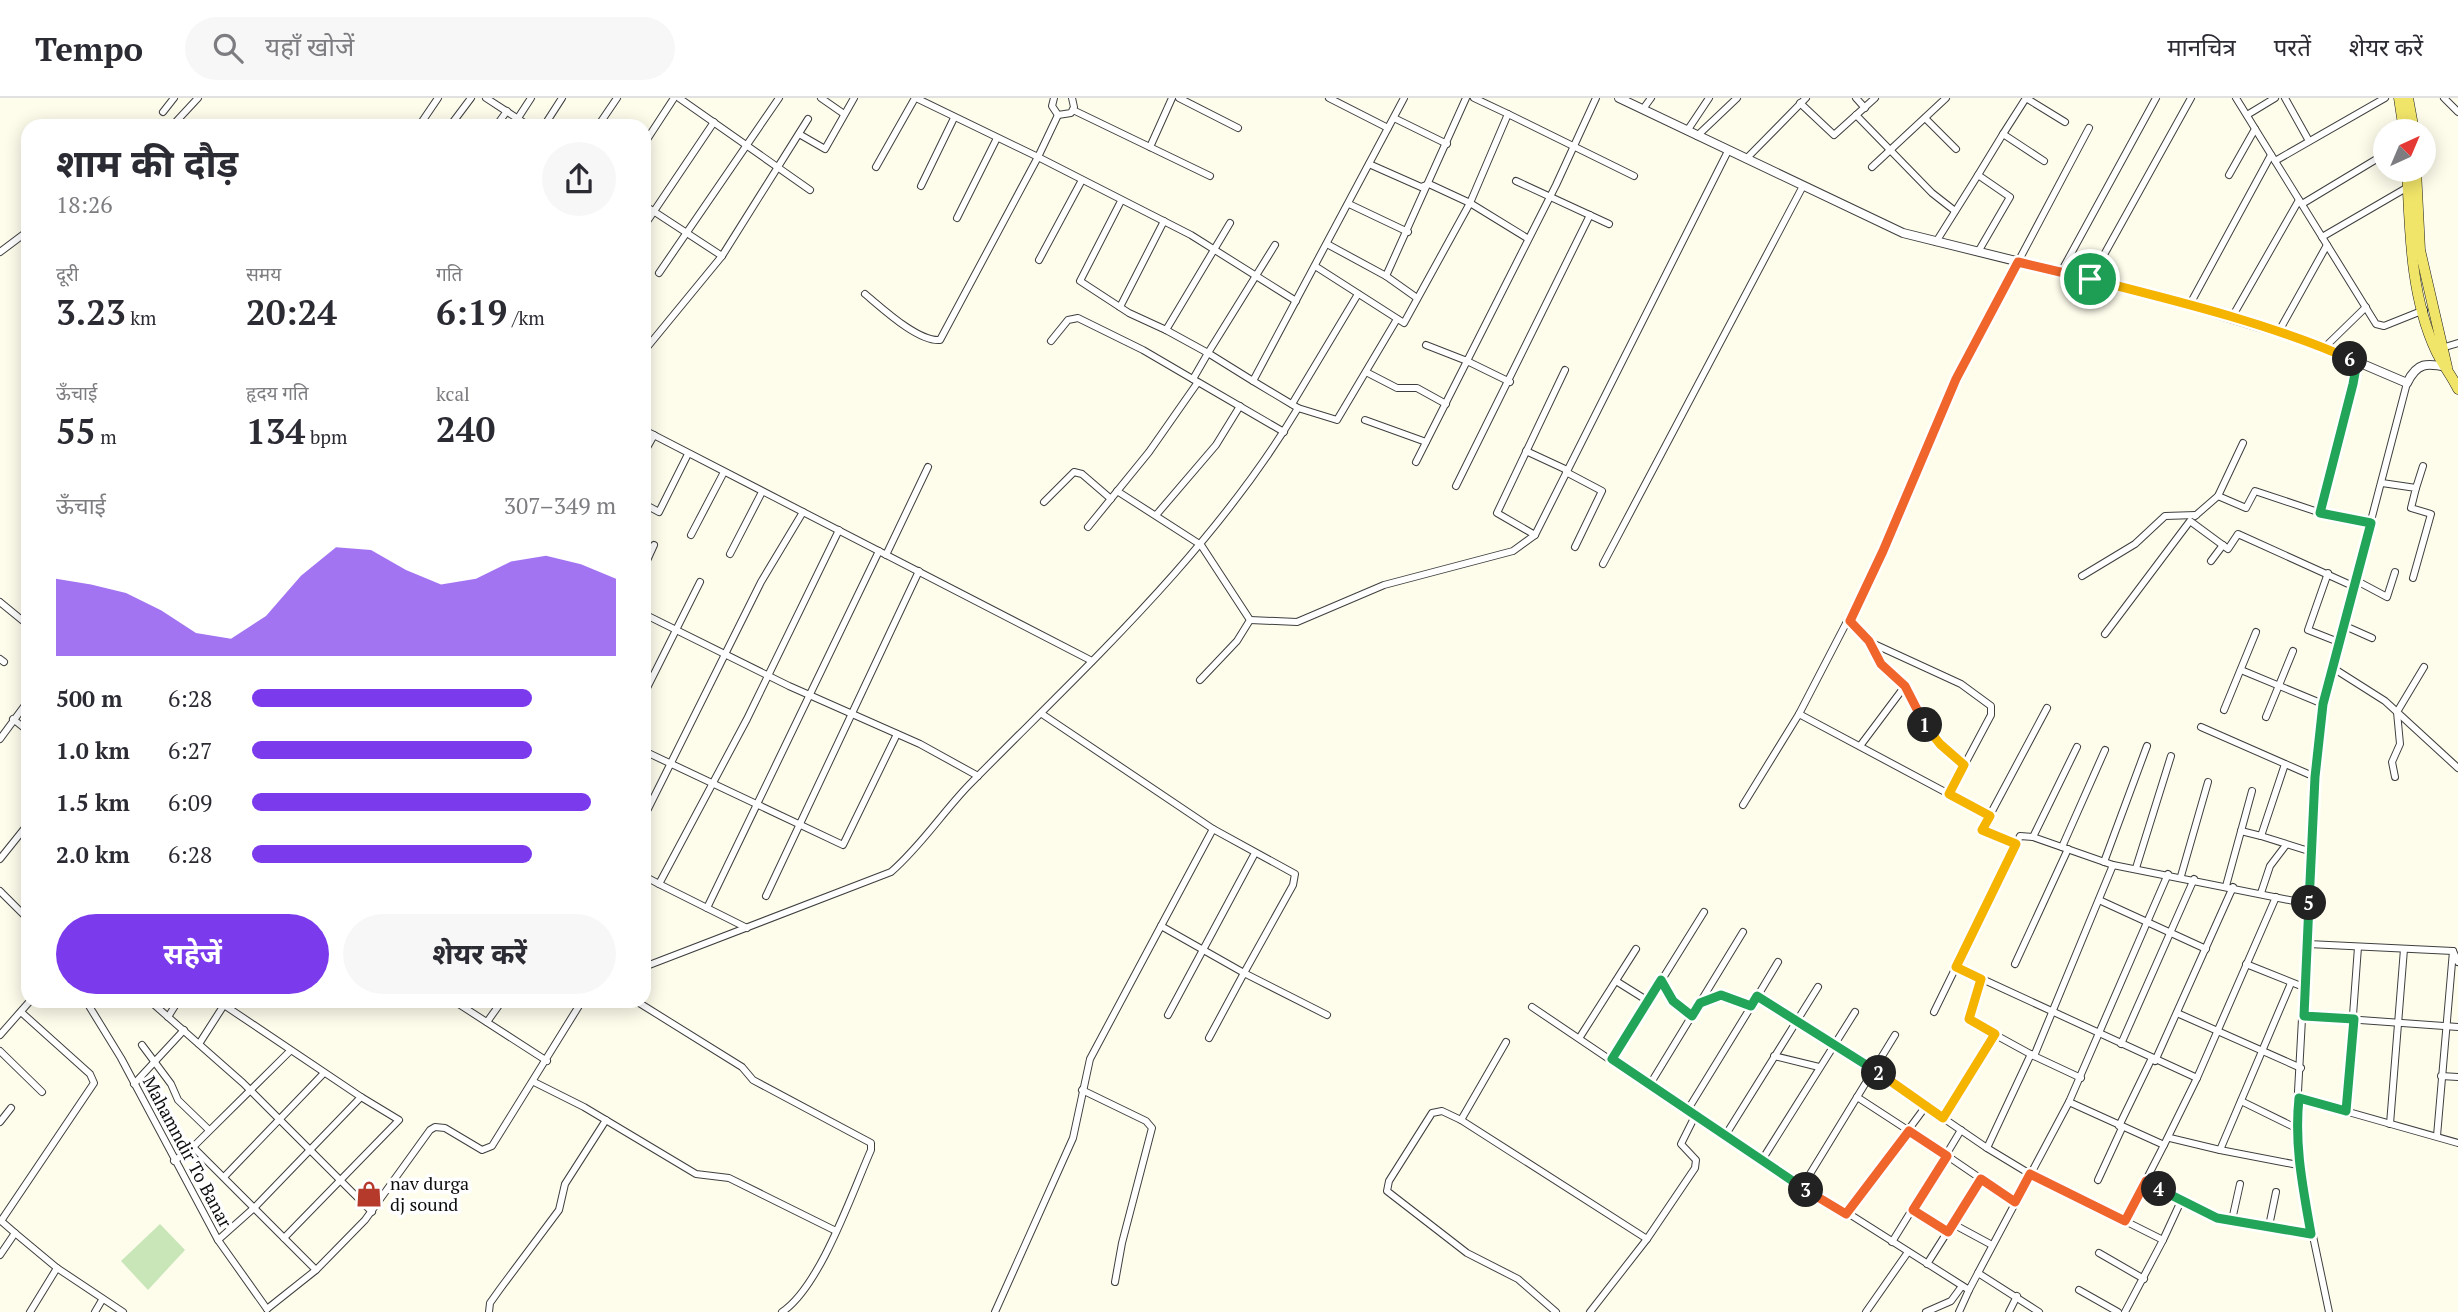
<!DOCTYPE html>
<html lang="hi">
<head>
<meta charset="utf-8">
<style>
  body { margin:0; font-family:"PT Serif","Noto Sans Devanagari",serif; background:#f7f7f7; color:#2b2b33; height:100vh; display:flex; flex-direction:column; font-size:26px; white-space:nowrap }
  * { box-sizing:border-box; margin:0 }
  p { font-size:23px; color:#7c7c81 }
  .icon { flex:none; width:38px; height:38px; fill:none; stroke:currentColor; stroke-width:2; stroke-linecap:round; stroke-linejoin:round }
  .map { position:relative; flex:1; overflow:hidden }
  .sheet { position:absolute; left:21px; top:21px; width:630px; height:889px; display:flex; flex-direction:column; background:#fff; border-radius:21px; box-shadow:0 4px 18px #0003 }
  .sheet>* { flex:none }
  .needle { width:46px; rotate:44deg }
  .buttons { position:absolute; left:2373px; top:21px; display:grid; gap:14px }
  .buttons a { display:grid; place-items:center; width:63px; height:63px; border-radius:50%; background:#fff; box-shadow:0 4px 18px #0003; font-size:35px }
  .pin { position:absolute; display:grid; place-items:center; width:60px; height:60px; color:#fff; margin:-30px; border:4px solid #fff; border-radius:50%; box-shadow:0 2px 7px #0007 }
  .km { position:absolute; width:35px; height:35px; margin:-18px; border-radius:50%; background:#222; color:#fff; font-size:19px; line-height:35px; text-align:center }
  .round { display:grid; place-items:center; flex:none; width:74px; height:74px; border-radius:37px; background:#f7f7f7 }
  .overview { display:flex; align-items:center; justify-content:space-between; height:119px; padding:0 35px }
  h1 { font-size:38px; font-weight:700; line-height:52px }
  .stats { display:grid; grid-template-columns:repeat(3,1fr); gap:10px; height:119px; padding:7px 35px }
  .stats div { display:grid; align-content:center }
  .stats b { font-size:35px; font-weight:700 }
  .stats small { font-size:19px; font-weight:400 }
  .stats p { font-size:19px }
  .chart { height:196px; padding:14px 35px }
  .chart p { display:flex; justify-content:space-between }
  .chart svg { width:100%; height:126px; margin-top:7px; fill:#7c3aed; opacity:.7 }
  .cta { display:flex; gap:14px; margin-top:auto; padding:14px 35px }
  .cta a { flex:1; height:80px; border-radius:42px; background:#7c3aed; color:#fff; font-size:28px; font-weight:700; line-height:80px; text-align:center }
  .cta a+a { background:#f7f7f7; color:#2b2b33 }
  ul { padding:0 35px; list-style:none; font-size:23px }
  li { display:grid; grid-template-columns:112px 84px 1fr; align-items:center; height:52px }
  li i { height:18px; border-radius:9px; background:#7c3aed }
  header { display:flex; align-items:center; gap:42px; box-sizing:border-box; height:98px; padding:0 35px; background:#fff; border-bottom:2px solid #e1e1e2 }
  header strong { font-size:33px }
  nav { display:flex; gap:38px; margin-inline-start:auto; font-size:24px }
  .search { width:490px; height:63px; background:#f7f7f7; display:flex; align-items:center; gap:18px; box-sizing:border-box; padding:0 24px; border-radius:38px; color:#7c7c81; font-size:26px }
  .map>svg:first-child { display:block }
  .green { fill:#c9e6b8 }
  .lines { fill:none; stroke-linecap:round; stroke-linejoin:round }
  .minor-casing { stroke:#3f3f3f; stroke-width:8 }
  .tertiary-casing { stroke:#3f3f3f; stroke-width:10 }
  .primary-casing { stroke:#1d1d1d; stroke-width:11 }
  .minor { stroke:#fff; stroke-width:6 }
  .tertiary { stroke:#fff; stroke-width:8 }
  .primary { stroke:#f1e569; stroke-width:10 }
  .split-1-casing { stroke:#fff; stroke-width:14 }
  .split-2-casing { stroke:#fff; stroke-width:14 }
  .split-3-casing { stroke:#fff; stroke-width:14 }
  .split-4-casing { stroke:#fff; stroke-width:14 }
  .split-5-casing { stroke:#fff; stroke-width:14 }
  .split-6-casing { stroke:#fff; stroke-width:14 }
  .split-7-casing { stroke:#fff; stroke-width:14 }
  .split-1 { stroke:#f0652b; stroke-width:9 }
  .split-2 { stroke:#f5b400; stroke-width:9 }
  .split-3 { stroke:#22a559; stroke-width:9 }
  .split-4 { stroke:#f0652b; stroke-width:9 }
  .split-5 { stroke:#22a559; stroke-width:9 }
  .split-6 { stroke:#22a559; stroke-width:9 }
  .split-7 { stroke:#f5b400; stroke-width:9 }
  .labels { text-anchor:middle; stroke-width:7; stroke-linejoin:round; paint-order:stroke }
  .street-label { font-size:18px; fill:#0c0c0c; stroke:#fff }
  .poi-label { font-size:18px; fill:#0c0c0c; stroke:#fff; text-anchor:start }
</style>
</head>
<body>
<header>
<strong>Tempo</strong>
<div class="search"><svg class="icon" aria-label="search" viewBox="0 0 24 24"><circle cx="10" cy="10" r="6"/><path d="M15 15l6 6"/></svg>यहाँ खोजें</div>
<nav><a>मानचित्र</a><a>परतें</a><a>शेयर करें</a></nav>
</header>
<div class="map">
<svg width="2458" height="1214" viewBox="0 0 2458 1214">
  <rect width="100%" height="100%" fill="#fefdec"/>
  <polygon class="green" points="160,1126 185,1152 148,1192 121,1163"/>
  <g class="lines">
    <g class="minor-casing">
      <g id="minor">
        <polyline points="486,0 529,28"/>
        <polyline points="679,0 810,92"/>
        <polyline points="821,0 844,16"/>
        <polyline points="916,0 1038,59 1058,17"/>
        <polyline points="1054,0 1052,8 1058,17"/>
        <polyline points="1179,0 1238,30"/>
        <polyline points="1329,0 1388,30"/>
        <polyline points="1474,0 1508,16"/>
        <polyline points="1856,0 1865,10"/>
        <polyline points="2236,0 2275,63 2385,0"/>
        <polyline points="2285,0 2309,43"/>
        <polyline points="2444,0 2458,14"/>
        <polyline points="1800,5 1834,37 1875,0"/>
        <polyline points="1643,11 1651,0"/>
        <polyline points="1073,12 1210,78"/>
        <polyline points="163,14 174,0"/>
        <polyline points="1058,17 1071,15 1074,9 1072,0"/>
        <polyline points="1856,17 1932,95 1955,113"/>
        <polyline points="2247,17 2275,0"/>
        <polyline points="518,20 531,0"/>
        <polyline points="1394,20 1447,46"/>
        <polyline points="1925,20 1956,51"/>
        <polyline points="172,28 198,0"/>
        <polyline points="419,28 438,0"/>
        <polyline points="450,28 471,0"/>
        <polyline points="496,28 507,13"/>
        <polyline points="544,28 562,0"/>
        <polyline points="598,28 617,0"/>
        <polyline points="1687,33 1709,0"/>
        <polyline points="799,36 825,51 854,0"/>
        <polyline points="2003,36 2026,0 2065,24"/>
        <polyline points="1697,38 1737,0"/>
        <polyline points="644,46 674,0"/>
        <polyline points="1150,49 1172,0"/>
        <polyline points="1746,61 1806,0"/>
        <polyline points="2275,63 2376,226 2384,228 2424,212"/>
        <polyline points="1369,66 1421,89 1429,86 1470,105 1527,140"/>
        <polyline points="876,69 915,0"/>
        <polyline points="1872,69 1946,0"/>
        <polyline points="1978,77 2003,36 2044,63"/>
        <polyline points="2229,77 2255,31"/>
        <polyline points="1516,83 1609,126"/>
        <polyline points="921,88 954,20"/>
        <polyline points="1121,103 1080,183 1129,215 1166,232"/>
        <polyline points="1349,106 1408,134"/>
        <polyline points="2302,106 2385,56"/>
        <polyline points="644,107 722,158"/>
        <polyline points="957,120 997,40"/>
        <polyline points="644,128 714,24"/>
        <polyline points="2322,139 2408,89"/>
        <polyline points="1936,144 1978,77 2010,99 1978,154"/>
        <polyline points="1327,146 1386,178"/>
        <polyline points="0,154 28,133"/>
        <polyline points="1039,162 1082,82"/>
        <polyline points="1315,168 1404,225 1470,105 1508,16 1634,78"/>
        <polyline points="2061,174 2156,0"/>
        <polyline points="659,175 779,0"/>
        <polyline points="2090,182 2191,0"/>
        <path d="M865 196C882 210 918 244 940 242L1038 59 1191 137 1296 203"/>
        <polyline points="1417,200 1386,178 1466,0"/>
        <polyline points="2189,208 2271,57"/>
        <polyline points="1120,209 1164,123"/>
        <polyline points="2231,221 2299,102"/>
        <polyline points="2278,235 2327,147"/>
        <polyline points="1051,243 1068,222 1078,220 1143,252 1196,283"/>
        <polyline points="1426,247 1467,263 1556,87 1596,0"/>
        <polyline points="2445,249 2458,245"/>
        <polyline points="2324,250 2366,209"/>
        <polyline points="644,253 722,158 808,21"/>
        <polyline points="1565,272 1497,415 1535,437 1728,53"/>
        <polyline points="1366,274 1397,290 1417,290 1446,306"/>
        <polyline points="1193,281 1208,255 1166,232 1230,125"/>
        <polyline points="1253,283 1208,255 1275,147"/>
        <polyline points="1292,306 1358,196"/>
        <polyline points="1298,310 1337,322 1397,221"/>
        <polyline points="1365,322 1426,344"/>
        <polyline points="644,332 1092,563"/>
        <polyline points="1526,353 1567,372"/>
        <polyline points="644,355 654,337"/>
        <polyline points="1416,364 1467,263 1510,284"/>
        <polyline points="1566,374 1602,393 1575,449"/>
        <polyline points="2382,385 2416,390 2411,410 2431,416 2413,480"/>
        <polyline points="1456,388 1590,117"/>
        <polyline points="2416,390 2423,368"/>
        <polyline points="1117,393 1201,447 1250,522 1237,543 1200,582"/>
        <polyline points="2218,398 2246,410 2255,393 2321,415 2357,264"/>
        <polyline points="1044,404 1074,374 1082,376 1111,401"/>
        <polyline points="644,406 659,414 688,356"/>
        <polyline points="2321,415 2371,425"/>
        <polyline points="1157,416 1216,347 1240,308"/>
        <polyline points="2195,418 2218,398 2243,345"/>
        <polyline points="1088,429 1149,354 1198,284 1284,334"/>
        <polyline points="839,432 747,621 659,786 707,810 879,453"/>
        <polyline points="691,437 724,374"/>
        <polyline points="730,456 762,394"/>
        <polyline points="886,457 928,369"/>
        <polyline points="2211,463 2223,447"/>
        <polyline points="1603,466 1803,88"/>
        <polyline points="644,469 654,447"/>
        <polyline points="2328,475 2308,532 2341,545"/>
        <polyline points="2082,478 2135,446 2165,418 2196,417"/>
        <polyline points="2357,483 2387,499 2395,474"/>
        <polyline points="0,504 28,527"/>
        <polyline points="644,516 789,588 920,646 978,678"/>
        <polyline points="1250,522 1297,524 1384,487 1513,453 1535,437"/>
        <polyline points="1850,523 1874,546 1961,586 1991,608 1991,617 1949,696"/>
        <polyline points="2345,528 2372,540"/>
        <polyline points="2105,536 2190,423 2228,451 2238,436 2355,489"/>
        <polyline points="1870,545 1881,566 1905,588 1933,640 1964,667"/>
        <polyline points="0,561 4,564"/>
        <polyline points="2333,570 2385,603 2458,670"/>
        <polyline points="2241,572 2323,606"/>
        <polyline points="644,596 700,484"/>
        <polyline points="2224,612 2256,534"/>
        <polyline points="2266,619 2293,553"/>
        <polyline points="13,621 28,633"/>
        <polyline points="2201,629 2315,679"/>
        <polyline points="0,641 28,603"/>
        <polyline points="1860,648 1905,588"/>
        <polyline points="2077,649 2033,739 2113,767 2309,806"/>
        <polyline points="644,653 843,747 897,636"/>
        <polyline points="2395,679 2392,664 2400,646 2397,614 2424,569"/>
        <polyline points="1743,707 1799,616"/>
        <polyline points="1990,718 1799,616 1882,456 1956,281 2089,30"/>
        <polyline points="644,719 761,484 803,414"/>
        <polyline points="2241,733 2261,738 2285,666"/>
        <polyline points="2261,738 2312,754"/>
        <polyline points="2016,746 1982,732 2047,610"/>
        <polyline points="2062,749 2105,652"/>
        <polyline points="0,761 28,726"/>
        <polyline points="2104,764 2147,648"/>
        <polyline points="2136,770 2171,658"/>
        <polyline points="644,778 659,786"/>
        <polyline points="2181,778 2208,684"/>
        <polyline points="2226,788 2252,693"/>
        <polyline points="0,793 28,821"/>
        <polyline points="2261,795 2270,768 2286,747"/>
        <polyline points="766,798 919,473"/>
        <polyline points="2099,802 2206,851"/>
        <polyline points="707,810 747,830"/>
        <polyline points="1161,828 1213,731"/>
        <polyline points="2308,846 2453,853 2458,864"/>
        <polyline points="2015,866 2068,751"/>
        <polyline points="2246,866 2306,890"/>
        <path d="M644 869 891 774C921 748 942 715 969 687 1086 568 1212 454 1298 310L1253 283 1404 0"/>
        <polyline points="1956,869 2197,980"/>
        <polyline points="1981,881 1970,923 2034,958"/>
        <polyline points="1661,882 1673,903 1692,918"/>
        <polyline points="1616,883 1648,903"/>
        <polyline points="1757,899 1778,864"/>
        <polyline points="86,903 121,960 218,1142 267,1211"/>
        <polyline points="150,903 243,985 372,1114"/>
        <polyline points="454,903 547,963"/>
        <path d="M636 903 742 969 753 982 871 1045V1052C852 1095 820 1189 782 1214"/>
        <polyline points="1702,904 1725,897 1751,908"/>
        <polyline points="1532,909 1649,988"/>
        <polyline points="1934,914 2020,738 2033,739"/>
        <polyline points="2177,915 2301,970"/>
        <polyline points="1168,917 1255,755"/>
        <polyline points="2304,918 2458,929"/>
        <polyline points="168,919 178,903"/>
        <polyline points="487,924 502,903"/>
        <polyline points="0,937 30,903"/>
        <polyline points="1580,939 1636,851"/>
        <polyline points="1209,940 1244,875 1327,917"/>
        <polyline points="199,946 224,907"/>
        <polyline points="2121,946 2194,781"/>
        <polyline points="142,947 171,986 178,1002 209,1032"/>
        <polyline points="0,953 42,994"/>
        <polyline points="1774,958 1819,969"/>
        <polyline points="1612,962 1704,814"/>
        <polyline points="2155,963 2233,789"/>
        <polyline points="2441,978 2458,979"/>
        <polyline points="2081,980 2034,958 2113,767"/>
        <polyline points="534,984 584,1009 696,1076 729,1080 836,1133"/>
        <polyline points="134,986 184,932"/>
        <polyline points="1082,992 1146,1023 1152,1030 1122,1145 1115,1184"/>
        <polyline points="1857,999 1946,1057 1892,1144"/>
        <polyline points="2299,1000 2458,1045"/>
        <polyline points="2241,1003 2296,1030"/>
        <polyline points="1687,1013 1649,988 1743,834"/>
        <polyline points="2346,1013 2358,849"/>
        <polyline points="1943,1020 1995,936"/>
        <polyline points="1461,1022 1506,944"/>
        <polyline points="0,1024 11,1010"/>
        <polyline points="2390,1026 2404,851"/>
        <polyline points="2119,1028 2151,962"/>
        <polyline points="1961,1032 1946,1057 2015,1104"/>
        <polyline points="1725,1038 1818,889"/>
        <polyline points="2437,1038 2453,853"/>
        <polyline points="2170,1040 2220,1052 2291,885"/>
        <polyline points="2164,1047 2197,980 2276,799"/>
        <polyline points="193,1049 290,953"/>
        <polyline points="1987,1050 2031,956"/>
        <polyline points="2220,1052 2298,1067"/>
        <polyline points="1762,1062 1855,914"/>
        <polyline points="174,1063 193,1049 316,1172"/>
        <polyline points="224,1079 324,975"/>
        <polyline points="2098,1082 2122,1030"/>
        <polyline points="2146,1083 2217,1120 2311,1136"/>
        <polyline points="1802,1089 1895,937"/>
        <polyline points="1913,1112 1948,1134"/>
        <polyline points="1846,1116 1926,1008"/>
        <polyline points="0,1122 15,1135 0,1157"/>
        <polyline points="2232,1122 2240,1086"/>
        <polyline points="1,1123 94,985 90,976 21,914"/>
        <polyline points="1953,1126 1992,1147"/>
        <polyline points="2269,1128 2276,1094"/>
        <polyline points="15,1135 57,1170 123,1214"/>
        <polyline points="284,1140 399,1022 361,999"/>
        <polyline points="218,1142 255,1109 361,999 224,907 227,903"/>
        <polyline points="2163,1142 2181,1103"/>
        <polyline points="2099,1155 2144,1181"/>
        <polyline points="1927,1166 1981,1081"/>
        <polyline points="1978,1175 1969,1192 1687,1013 1757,899 1873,972 1987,1050 2030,1076 2125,1123"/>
        <polyline points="2079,1192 2118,1214"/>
        <polyline points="267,1211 316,1172 365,1122 430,1032 435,1029 445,1030 482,1052 492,1048 582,903"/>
        <polyline points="30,1214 57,1170"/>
        <polyline points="95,1214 102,1202"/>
        <polyline points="489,1214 490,1205 500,1191 559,1112 565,1086 606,1022"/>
        <polyline points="995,1214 1073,1040 1090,961 1161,828 1244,875 1293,787 1295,776 1213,731 1042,616"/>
        <polyline points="1556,1214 1518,1181 1467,1155 1387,1093 1389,1083 1432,1015 1442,1013 1461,1022 1647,1141"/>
        <polyline points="1590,1214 1647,1141 1695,1070 1696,1062 1681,1046 1695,1018"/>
        <polyline points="1866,1214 1908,1154"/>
        <polyline points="1926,1214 1951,1203 1962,1188"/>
        <polyline points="1959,1214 1969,1192"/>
        <polyline points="2009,1214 2017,1198"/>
        <polyline points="2039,1214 1978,1175 2069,1004"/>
        <polyline points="2125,1214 2163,1142 2125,1123 2164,1047 2069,1004 2168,776"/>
        <polyline points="2329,1214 2298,1067 2296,1030 2317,648 2323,606 2407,285"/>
      </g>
    </g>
    <g class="tertiary-casing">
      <path id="tertiary" d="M1619 0 1903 135 2161 199 2318 247 2407 285C2417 264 2427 265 2447 269"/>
    </g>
    <g class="primary-casing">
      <g id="primary">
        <polyline points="2399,0 2404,33"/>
        <polyline points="2408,0 2414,33"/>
        <path d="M2407 72C2410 132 2410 197 2436 253 2442 266 2452 278 2458 291"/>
        <polyline points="2416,72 2420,152 2447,269"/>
      </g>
    </g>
    <use href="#minor" class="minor"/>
    <use href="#tertiary" class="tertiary"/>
    <use href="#primary" class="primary"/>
  </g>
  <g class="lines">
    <g class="split-1-casing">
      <polyline id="split-1" points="1925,627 1905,588 1881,566 1869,543 1850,523 1883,453 1956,281 2018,164 2090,181"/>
    </g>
    <g class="split-2-casing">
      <polyline id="split-2" points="1879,975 1943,1020 1995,936 1969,921 1981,881 1956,869 2016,746 1982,732 1990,718 1949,696 1964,667 1940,646 1925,627"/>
    </g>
    <g class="split-3-casing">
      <polyline id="split-3" points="1806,1092 1612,961 1661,882 1673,903 1692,918 1700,905 1721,897 1751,908 1757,898 1879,975"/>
    </g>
    <g class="split-4-casing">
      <polyline id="split-4" points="1806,1092 1846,1116 1909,1033 1947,1058 1913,1112 1948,1134 1981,1081 2015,1104 2030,1076 2125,1123 2146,1083 2159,1091"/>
    </g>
    <g class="split-5-casing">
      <path id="split-5" d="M2159 1091 2217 1120 2311 1136C2303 1090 2294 1047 2299 1000L2346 1013 2354 921 2304 918 2309 805"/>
    </g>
    <g class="split-6-casing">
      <polyline id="split-6" points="2309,805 2315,679 2323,606 2371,425 2320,415 2353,286 2357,264 2350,261"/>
    </g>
    <g class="split-7-casing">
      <path id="split-7" d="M2090 181C2177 203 2268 225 2350 261"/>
    </g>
    <use href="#split-1" class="split-1"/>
    <use href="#split-2" class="split-2"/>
    <use href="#split-3" class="split-3"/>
    <use href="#split-4" class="split-4"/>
    <use href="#split-5" class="split-5"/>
    <use href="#split-6" class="split-6"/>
    <use href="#split-7" class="split-7"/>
  </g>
  <defs>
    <g id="shop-bare" transform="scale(2.1)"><path d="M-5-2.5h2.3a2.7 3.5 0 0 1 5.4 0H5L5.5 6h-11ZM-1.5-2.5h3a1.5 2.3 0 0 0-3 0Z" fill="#b53a2c" stroke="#fff" stroke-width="2.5" paint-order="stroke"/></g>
  </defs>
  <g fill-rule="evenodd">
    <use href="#shop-bare" x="369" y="1096"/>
  </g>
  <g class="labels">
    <g class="street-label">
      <text transform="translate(187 1054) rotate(62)" y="6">Mahamndir To Banar</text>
    </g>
    <g class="poi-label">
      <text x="390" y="1092">nav durga<tspan x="390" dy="21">dj sound</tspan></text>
    </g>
  </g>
</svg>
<div class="buttons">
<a><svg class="needle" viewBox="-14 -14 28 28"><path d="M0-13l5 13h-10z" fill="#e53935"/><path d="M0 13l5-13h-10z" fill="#7c7c81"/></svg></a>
</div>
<div class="pin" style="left:2090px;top:181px;background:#1e9e55"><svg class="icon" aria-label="arrive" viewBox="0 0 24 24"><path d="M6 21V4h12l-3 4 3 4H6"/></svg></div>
<b class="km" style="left:1925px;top:627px">1</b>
<b class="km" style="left:1879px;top:975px">2</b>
<b class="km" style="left:1806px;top:1092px">3</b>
<b class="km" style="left:2159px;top:1091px">4</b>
<b class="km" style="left:2309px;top:805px">5</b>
<b class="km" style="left:2350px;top:261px">6</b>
<section class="sheet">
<div class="overview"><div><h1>शाम की दौड़</h1><p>18:26</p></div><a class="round"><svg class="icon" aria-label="share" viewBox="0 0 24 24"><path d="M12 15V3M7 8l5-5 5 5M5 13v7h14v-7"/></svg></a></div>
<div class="stats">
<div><p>दूरी</p><b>3.23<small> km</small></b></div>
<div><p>समय</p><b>20:24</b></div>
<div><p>गति</p><b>6:19<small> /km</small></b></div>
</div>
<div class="stats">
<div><p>ऊँचाई</p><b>55<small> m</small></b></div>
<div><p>हृदय गति</p><b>134<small> bpm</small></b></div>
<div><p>kcal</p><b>240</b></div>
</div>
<div class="chart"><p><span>ऊँचाई</span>307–349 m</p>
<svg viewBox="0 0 160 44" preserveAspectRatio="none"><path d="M0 44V17L10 19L20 22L30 28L40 36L50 38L60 30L70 16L80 6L90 7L100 14L110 19L120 17L130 11L140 9L150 12L160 17V44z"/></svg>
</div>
<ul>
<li><b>500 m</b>6:28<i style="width:77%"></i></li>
<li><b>1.0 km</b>6:27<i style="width:77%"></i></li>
<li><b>1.5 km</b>6:09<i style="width:93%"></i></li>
<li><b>2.0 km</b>6:28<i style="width:77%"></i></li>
</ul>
<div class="cta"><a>सहेजें</a><a>शेयर करें</a></div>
</section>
</div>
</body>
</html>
